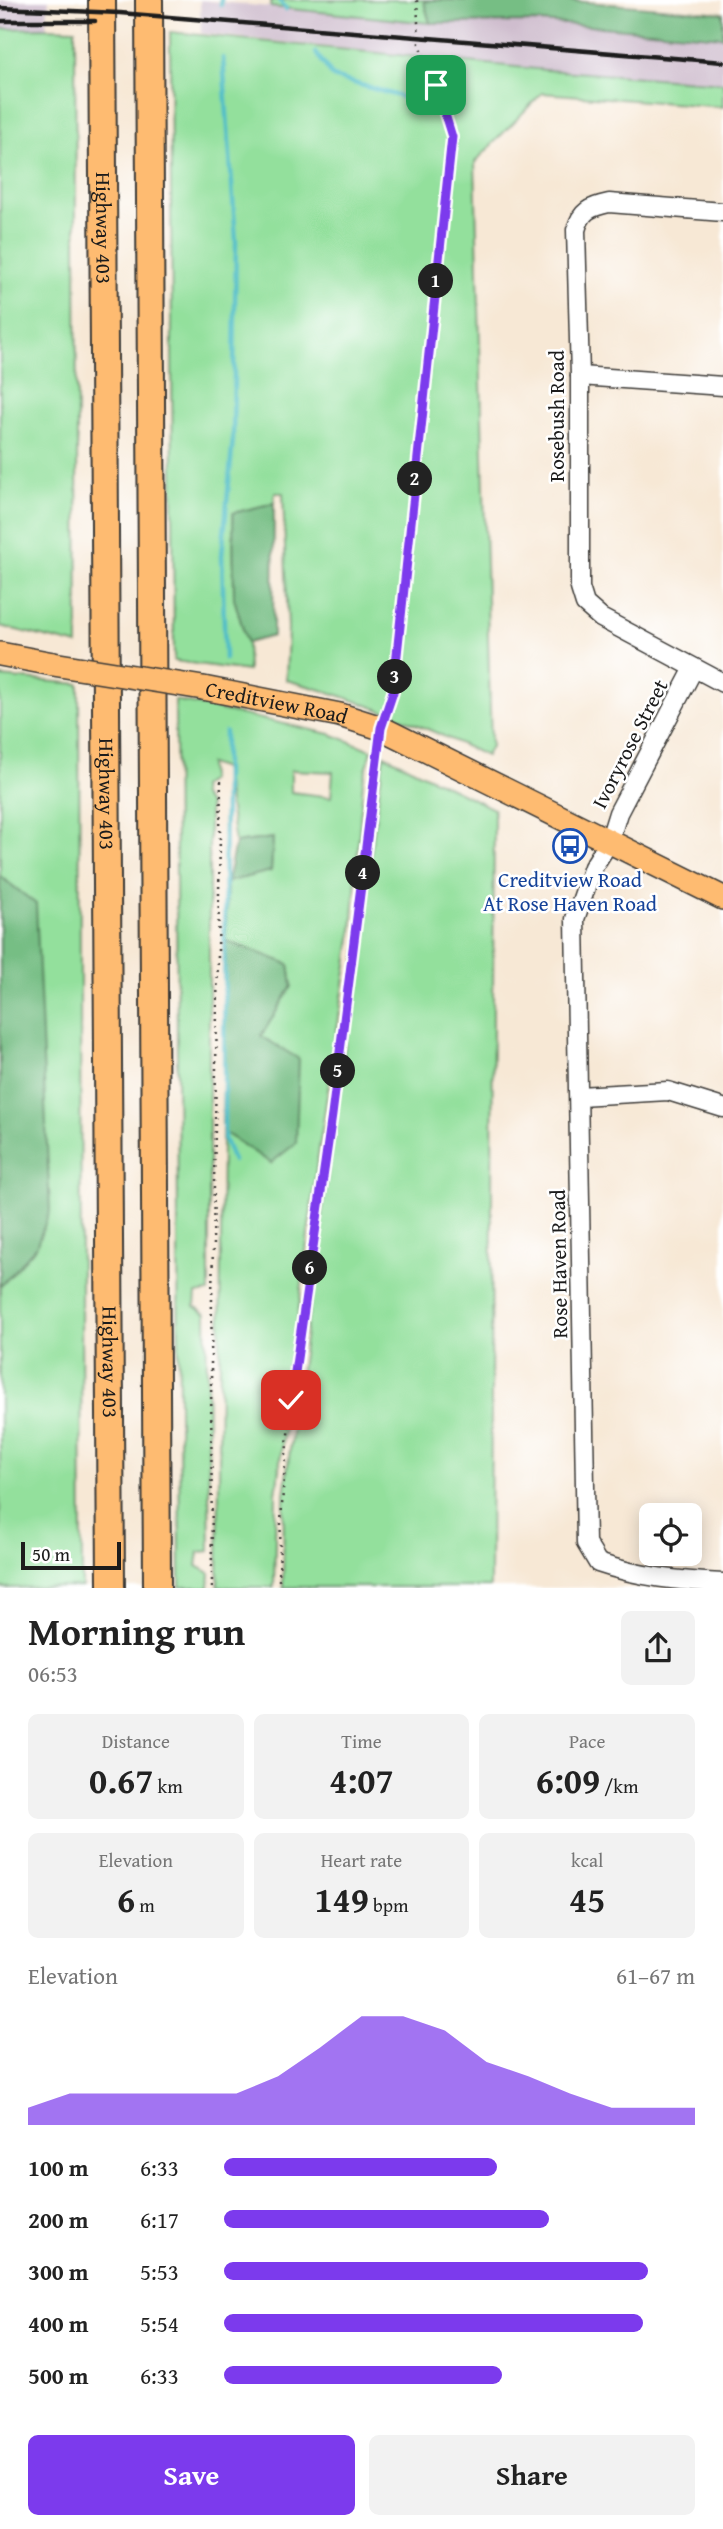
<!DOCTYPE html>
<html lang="en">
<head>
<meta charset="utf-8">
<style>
  body { margin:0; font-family:"Gentium Book Plus",serif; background:#f2f2f2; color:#222; height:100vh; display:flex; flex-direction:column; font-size:26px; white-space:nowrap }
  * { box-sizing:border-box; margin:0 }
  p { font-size:23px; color:#767676 }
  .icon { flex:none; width:38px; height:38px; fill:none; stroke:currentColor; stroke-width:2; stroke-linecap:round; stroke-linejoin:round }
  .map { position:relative; height:1588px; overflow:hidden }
  .drawer { display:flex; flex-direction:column; background:#fff; flex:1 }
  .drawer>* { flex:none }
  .tools { position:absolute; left:639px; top:1503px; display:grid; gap:14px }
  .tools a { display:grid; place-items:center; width:63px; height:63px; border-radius:10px; background:#fff; box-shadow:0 4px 18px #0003; font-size:35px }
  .scale { position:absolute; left:21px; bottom:18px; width:100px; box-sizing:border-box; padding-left:7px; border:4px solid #1c1c1c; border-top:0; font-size:19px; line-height:24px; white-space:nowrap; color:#1c1c1c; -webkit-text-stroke:5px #fff; paint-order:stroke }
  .pin { position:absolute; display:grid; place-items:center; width:60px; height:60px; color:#fff; margin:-30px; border-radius:14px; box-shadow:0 4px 10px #0006 }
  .km { position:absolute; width:35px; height:35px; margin:-18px; border-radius:50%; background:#222; color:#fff; font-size:19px; line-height:35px; text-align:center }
  .round { display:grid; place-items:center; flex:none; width:74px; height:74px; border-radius:10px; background:#f2f2f2 }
  .overview { display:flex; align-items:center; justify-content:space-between; height:119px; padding:0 28px }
  h1 { font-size:38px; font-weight:800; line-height:52px }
  .metrics { display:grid; grid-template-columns:repeat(3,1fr); gap:10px; height:119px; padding:7px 28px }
  .metrics div { display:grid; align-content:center; border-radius:10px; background:#f2f2f2; text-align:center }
  .metrics b { font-size:35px; font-weight:800 }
  .metrics small { font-size:19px; font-weight:400 }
  .metrics p { font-size:19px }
  .chart { height:196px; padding:14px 28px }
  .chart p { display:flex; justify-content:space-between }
  .chart svg { width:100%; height:126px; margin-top:7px; fill:#7c3aed; opacity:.7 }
  .primary-button { display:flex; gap:14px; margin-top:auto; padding:14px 28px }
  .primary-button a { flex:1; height:80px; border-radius:10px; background:#7c3aed; color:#fff; font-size:28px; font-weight:800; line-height:80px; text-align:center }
  .primary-button a+a { background:#f2f2f2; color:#222 }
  ul { padding:0 28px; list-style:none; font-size:23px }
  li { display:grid; grid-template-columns:112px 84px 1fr; align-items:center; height:52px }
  li i { height:18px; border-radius:9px; background:#7c3aed }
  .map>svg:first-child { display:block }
  .industrial { fill:#cfbdce }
  .green { fill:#93e09c; stroke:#587e5c; stroke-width:2; fill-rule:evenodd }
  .forest { fill:#76be84; stroke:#496d50; stroke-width:2 }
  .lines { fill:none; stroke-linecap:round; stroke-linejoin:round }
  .stream { stroke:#4fbdc8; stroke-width:4.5 }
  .minor-casing { stroke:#3d3b38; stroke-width:21 }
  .major-casing { stroke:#3d3b38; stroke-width:26 }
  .highway-casing { stroke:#3d3b38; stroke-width:30 }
  .path { stroke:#3d3b38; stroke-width:2.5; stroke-dasharray:2 5; stroke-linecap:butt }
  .minor { stroke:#fff; stroke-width:18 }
  .major { stroke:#febb71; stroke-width:23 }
  .highway { stroke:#febb71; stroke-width:26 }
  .rail { stroke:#1c1c1c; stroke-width:4.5 }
  .major-bridge-casing { stroke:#3d3b38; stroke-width:26; stroke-linecap:butt }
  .major-bridge { stroke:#febb71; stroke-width:23 }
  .route-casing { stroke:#fff; stroke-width:14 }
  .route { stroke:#7c3aed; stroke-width:9 }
  .labels { text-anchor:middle; stroke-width:5; stroke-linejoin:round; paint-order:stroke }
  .street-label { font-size:21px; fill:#1c1c1c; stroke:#fff }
  .transit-label { font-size:21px; fill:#164399; stroke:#fff }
</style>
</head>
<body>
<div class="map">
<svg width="723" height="1588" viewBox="0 0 723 1588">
  <rect width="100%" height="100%" fill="#fff"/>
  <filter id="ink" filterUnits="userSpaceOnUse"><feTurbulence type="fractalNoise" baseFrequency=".0143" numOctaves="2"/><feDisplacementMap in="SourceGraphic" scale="14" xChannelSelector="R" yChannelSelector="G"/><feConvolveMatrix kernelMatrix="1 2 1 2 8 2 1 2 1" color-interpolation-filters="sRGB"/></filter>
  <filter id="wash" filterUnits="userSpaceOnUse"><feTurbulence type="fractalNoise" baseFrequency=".00686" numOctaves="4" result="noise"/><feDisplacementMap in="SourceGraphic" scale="28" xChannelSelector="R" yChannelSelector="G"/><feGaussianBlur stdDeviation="1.57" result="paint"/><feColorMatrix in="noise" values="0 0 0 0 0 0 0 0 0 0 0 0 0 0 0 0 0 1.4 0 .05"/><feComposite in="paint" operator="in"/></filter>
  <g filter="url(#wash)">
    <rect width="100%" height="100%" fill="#f7e8d5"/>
    <g class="industrial">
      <polygon points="0,0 49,0 46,28 0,29"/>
      <polygon points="200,0 430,23 540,22 723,37 723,83 546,70 201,33"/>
    </g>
    <g class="green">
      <polygon points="271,0 432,0 424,2 430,23 271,7"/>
      <polygon points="46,28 75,29 78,645 0,626 0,29"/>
      <path d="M170 32 546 70 723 83V107L542 93 475 162 491 746 486 756C418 723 359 699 286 680L288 628 283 493H275L274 503 233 513 234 598 247 643 248 671 174 661Z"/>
      <polygon points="0,677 79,684 82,1587 0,1588 0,1287 36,1247 36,905 0,876"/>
      <path d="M175 700 330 734 372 750 363 781 352 932 317 1162 276 1494 274 1587H218L222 1131 271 1163 261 1036 292 986 289 965 226 941 227 882 271 871 273 838 235 843 224 769 209 764 210 780 201 787 202 796 209 805V1292L196 1294 195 1306 206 1314 210 1551 199 1552 197 1566 210 1573 209 1587H180ZM291 770 333 772 331 797 291 792Z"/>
      <polygon points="384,755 494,809 490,1587 283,1587 284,1494"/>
    </g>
    <g class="forest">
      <polygon points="432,0 561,0 723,13 723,37 540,22 430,23 424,2"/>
      <polygon points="274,503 273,636 247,643 234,598 233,513"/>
      <polygon points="273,838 271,871 227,882 235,843"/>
      <polygon points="0,876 36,904 50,1211 36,1247 0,1287"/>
      <polygon points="226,941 289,964 292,986 261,1036 299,1059 296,1143 271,1163 222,1131"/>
    </g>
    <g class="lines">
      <g class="stream">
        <polyline points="221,0 221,5"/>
        <polyline points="279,0 286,9"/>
        <polyline points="316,53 333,77 426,104"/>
        <polyline points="223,58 236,241 233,439 222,555 225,659"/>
        <polyline points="225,732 224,1138 233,1161"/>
      </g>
    </g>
  </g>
  <g filter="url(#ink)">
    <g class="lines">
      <g class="minor-casing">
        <g id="minor">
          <path d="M723 212 609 203C590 207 581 211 576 230L580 376V588L585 604 601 618 723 683"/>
          <polyline points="580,376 723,386"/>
          <path d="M694 668 618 813 609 842 593 867 575 919 586 1543 598 1563C639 1577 680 1581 723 1583"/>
          <polyline points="579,1096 668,1091 723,1108"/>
        </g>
      </g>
      <g class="major-casing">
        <g id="major">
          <polyline points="0,654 53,664"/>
          <path id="s1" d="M203 688 340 715 381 728 723 898"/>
        </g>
      </g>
      <g class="highway-casing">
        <g id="highway">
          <path id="s2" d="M102 0 111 1588"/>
          <polyline points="149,0 157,1588"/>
        </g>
      </g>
      <g class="path">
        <polyline points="386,713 393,692 452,137 436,85 419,45 417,0"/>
        <polyline points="212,1588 211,1357 221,778"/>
        <path d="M279 1588C280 1444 305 1303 326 1162 346 1024 361 885 379 747"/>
      </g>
      <use href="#minor" class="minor"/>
      <use href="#major" class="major"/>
      <use href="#highway" class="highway"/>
      <g class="rail">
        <polyline points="0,8 120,13 723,62"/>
        <polyline points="0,21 95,21"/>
      </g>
      <g class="major-bridge-casing">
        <polyline id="major-bridge" points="53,664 203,688"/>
      </g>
      <use href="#major-bridge" class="major-bridge"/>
    </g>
  </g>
  <g class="lines" filter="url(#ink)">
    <g class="route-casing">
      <polyline id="route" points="291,1400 332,1115 381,728 393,692 452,137 436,85"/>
    </g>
    <use href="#route" class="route"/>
  </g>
  <defs>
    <g id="bus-ring" transform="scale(1.75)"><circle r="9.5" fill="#fff" stroke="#1a4fb4" stroke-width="1.5"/><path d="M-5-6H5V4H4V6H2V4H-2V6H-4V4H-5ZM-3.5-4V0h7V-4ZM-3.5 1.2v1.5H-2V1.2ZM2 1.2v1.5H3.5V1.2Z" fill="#1a4fb4"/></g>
  </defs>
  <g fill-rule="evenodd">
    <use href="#bus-ring" x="570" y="846"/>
  </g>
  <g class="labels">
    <g class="street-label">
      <text dy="7" stroke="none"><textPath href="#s2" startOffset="228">Highway 403</textPath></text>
      <text transform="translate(557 416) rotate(-90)" y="7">Rosebush Road</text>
      <text dy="7" stroke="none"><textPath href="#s1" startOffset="75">Creditview Road</textPath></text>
      <text transform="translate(630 744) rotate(-63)" y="7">Ivoryrose Street</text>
      <text dy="7" stroke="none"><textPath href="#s2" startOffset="794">Highway 403</textPath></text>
      <text transform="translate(559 1264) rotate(-91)" y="7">Rose Haven Road</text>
      <text dy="7" stroke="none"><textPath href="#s2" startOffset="1362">Highway 403</textPath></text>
    </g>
    <g class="transit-label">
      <text x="570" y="887">Creditview Road<tspan x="570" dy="24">At Rose Haven Road</tspan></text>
    </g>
  </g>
</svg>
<div class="tools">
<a><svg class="icon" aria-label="locate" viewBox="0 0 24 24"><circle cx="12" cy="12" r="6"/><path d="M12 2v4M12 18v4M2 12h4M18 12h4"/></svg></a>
</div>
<div class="scale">50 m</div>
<div class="pin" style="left:436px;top:85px;background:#1e9e55"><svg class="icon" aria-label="arrive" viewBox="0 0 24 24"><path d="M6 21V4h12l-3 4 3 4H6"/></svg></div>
<div class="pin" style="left:291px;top:1400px;background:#d93025"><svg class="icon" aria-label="check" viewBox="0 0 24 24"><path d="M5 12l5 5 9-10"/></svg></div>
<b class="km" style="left:436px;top:281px">1</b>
<b class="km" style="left:415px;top:479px">2</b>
<b class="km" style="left:395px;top:677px">3</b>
<b class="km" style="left:363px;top:873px">4</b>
<b class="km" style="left:338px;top:1071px">5</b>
<b class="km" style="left:310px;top:1268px">6</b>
</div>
<section class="drawer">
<div class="overview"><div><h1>Morning run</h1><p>06:53</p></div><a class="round"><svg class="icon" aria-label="share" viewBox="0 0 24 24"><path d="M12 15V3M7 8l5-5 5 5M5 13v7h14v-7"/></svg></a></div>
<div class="metrics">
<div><p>Distance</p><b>0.67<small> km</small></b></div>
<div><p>Time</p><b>4:07</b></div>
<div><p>Pace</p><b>6:09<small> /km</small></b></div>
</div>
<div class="metrics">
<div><p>Elevation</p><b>6<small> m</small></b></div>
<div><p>Heart rate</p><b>149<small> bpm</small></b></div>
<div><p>kcal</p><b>45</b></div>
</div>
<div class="chart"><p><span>Elevation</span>61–67 m</p>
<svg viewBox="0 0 160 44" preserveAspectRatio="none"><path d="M0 44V38L10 33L20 33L30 33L40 33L50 33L60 27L70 17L80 6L90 6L100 11L110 22L120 27L130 33L140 38L150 38L160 38V44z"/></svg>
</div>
<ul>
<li><b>100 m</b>6:33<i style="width:58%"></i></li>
<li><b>200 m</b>6:17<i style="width:69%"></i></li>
<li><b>300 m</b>5:53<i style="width:90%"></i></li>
<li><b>400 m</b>5:54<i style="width:89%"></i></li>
<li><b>500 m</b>6:33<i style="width:59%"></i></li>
</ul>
<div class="primary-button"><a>Save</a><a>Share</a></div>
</section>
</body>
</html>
